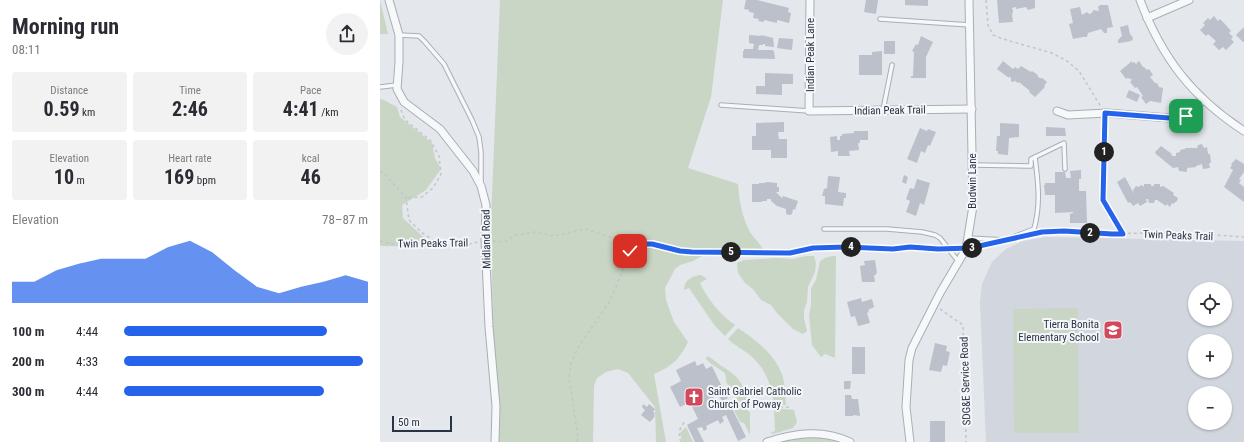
<!DOCTYPE html>
<html lang="en">
<head>
<meta charset="utf-8">
<style>
  body { margin:0; font-family:"Roboto Condensed",sans-serif; background:#f2f2f3; color:#2b2b33; height:100vh; display:flex; flex-direction:column; font-size:15px; white-space:nowrap }
  * { box-sizing:border-box; margin:0 }
  p { font-size:13px; color:#7c7c81 }
  .icon { flex:none; width:22px; height:22px; fill:none; stroke:currentColor; stroke-width:2; stroke-linecap:round; stroke-linejoin:round }
  .map { position:relative; flex:1; overflow:hidden }
  .panel { display:flex; flex-direction:column; background:#fff; width:380px }
  .panel>* { flex:none }
  .fabs { position:absolute; left:808px; top:282px; display:grid; gap:8px }
  .fabs a { display:grid; place-items:center; width:44px; height:44px; border-radius:50%; background:#fff; box-shadow:0 1px 3px #0004; font-size:20px }
  .scale { position:absolute; left:12px; bottom:10px; width:60px; box-sizing:border-box; padding-left:4px; border:2px solid #2b3445; border-top:0; font-size:11px; line-height:14px; white-space:nowrap; color:#2b3445; -webkit-text-stroke:3px #f4f6f9; paint-order:stroke }
  .pin { position:absolute; display:grid; place-items:center; width:34px; height:34px; color:#fff; margin:-17px; border-radius:8px; box-shadow:0 2px 6px #0006 }
  .km { position:absolute; width:20px; height:20px; margin:-10px; border-radius:50%; background:#222; color:#fff; font-size:11px; line-height:20px; text-align:center }
  .round { display:grid; place-items:center; flex:none; width:42px; height:42px; border-radius:21px; background:#f2f2f3 }
  .headline { display:flex; align-items:center; justify-content:space-between; height:68px; padding:0 12px }
  h1 { font-size:22px; font-weight:700; line-height:30px }
  .stats { display:grid; grid-template-columns:repeat(3,1fr); gap:6px; height:68px; padding:4px 12px }
  .stats div { display:grid; align-content:center; border-radius:4px; background:#f2f2f3; text-align:center }
  .stats b { font-size:20px; font-weight:700 }
  .stats small { font-size:11px; font-weight:400 }
  .stats p { font-size:11px }
  .chart { height:112px; padding:8px 12px }
  .chart p { display:flex; justify-content:space-between }
  .chart svg { width:100%; height:72px; margin-top:4px; fill:#2563eb; opacity:.7 }
  ul { padding:0 12px; list-style:none; font-size:13px }
  li { display:grid; grid-template-columns:64px 48px 1fr; align-items:center; height:30px }
  li i { height:10px; border-radius:5px; background:#2563eb }
  main { display:flex; flex:1; min-height:0 }
  .map>svg:first-child { display:block }
  .built { fill:#d2d6de; fill-rule:evenodd }
  .green { fill:#c9d6c5 }
  .building { fill:#bbc0ca }
  .lines { fill:none; stroke-linecap:round; stroke-linejoin:round }
  .service-casing { stroke:#a9aeb7; stroke-width:5.5 }
  .minor-casing { stroke:#a9aeb7; stroke-width:9 }
  .path { stroke:#c2c5cb; stroke-width:1.5; stroke-dasharray:3 3; stroke-linecap:butt }
  .service { stroke:#f7f8fa; stroke-width:3.5 }
  .minor { stroke:#f7f8fa; stroke-width:7 }
  .route-casing { stroke:#fff; stroke-width:8 }
  .route { stroke:#2563eb; stroke-width:5 }
  .labels { text-anchor:middle; stroke-width:4; stroke-linejoin:round; paint-order:stroke }
  .street-label { font-size:11px; fill:#2b3445; stroke:#f4f6f9 }
  .poi-label { font-size:11px; fill:#2b3445; stroke:#f4f6f9; text-anchor:end }
</style>
</head>
<body>
<main>
<section class="panel">
<div class="headline"><div><h1>Morning run</h1><p>08:11</p></div><a class="round"><svg class="icon" aria-label="share" viewBox="0 0 24 24"><path d="M12 15V3M7 8l5-5 5 5M5 13v7h14v-7"/></svg></a></div>
<div class="stats">
<div><p>Distance</p><b>0.59<small> km</small></b></div>
<div><p>Time</p><b>2:46</b></div>
<div><p>Pace</p><b>4:41<small> /km</small></b></div>
</div>
<div class="stats">
<div><p>Elevation</p><b>10<small> m</small></b></div>
<div><p>Heart rate</p><b>169<small> bpm</small></b></div>
<div><p>kcal</p><b>46</b></div>
</div>
<div class="chart"><p><span>Elevation</span>78–87 m</p>
<svg viewBox="0 0 160 44" preserveAspectRatio="none"><path d="M0 44V31L10 31L20 24L30 20L40 17L50 17L60 17L70 10L80 6L90 13L100 24L110 34L120 38L130 34L140 31L150 27L160 31V44z"/></svg>
</div>
<ul>
<li><b>100 m</b>4:44<i style="width:83%"></i></li>
<li><b>200 m</b>4:33<i style="width:98%"></i></li>
<li><b>300 m</b>4:44<i style="width:82%"></i></li>
</ul>
</section>
<div class="map">
<svg width="864" height="442" viewBox="0 0 864 442">
  <rect width="100%" height="100%" fill="#e4e7ec"/>
  <path class="built" d="M666 237 864 241V442H606L600 302 602 284 612 262 626 249 643 241ZM815 289H845V319H815ZM815 341H845V371H815ZM815 393H845V423H815Z"/>
  <g class="green">
    <polygon points="0,0 8,34 0,34"/>
    <path d="M120 0H343L331 97 308 168 358 184C359 200 362 217 370 232 375 240 384 246 384 255H324L313 261 300 265 295 269 285 288 286 300 294 322 308 342C299 360 292 366 274 374L286 442H276L275 407 248 373 238 369 226 372 217 378 214 386 213 442H115L111 219Z"/>
    <polygon points="0,99 4,100 17,107 20,117 52,143 55,158 61,169 46,190 22,205 23,218 42,236 60,247 0,246"/>
    <polygon points="426,256 434,256 436,263 435,272 428,287 427,302 424,310 424,318 427,331 423,334 413,329 397,313 391,305 381,300 373,289 365,283 358,273 357,263 364,260 396,258 413,259"/>
    <polygon points="452,256 456,256 455,358 445,354 441,357 432,345 429,315 431,305 431,288 436,280 440,261 445,258"/>
    <path d="M321 275 327 279 320 283C327 298 340 315 355 325L345 336 335 326 309 288 304 290C304 280 312 276 321 275Z"/>
    <polygon points="698,308 699,433 634,433 633,309"/>
    <path d="M358 328C376 340 396 355 403 377 405 386 405 396 406 405L394 404C391 385 386 369 371 356 364 350 355 346 348 339Z"/>
    <path d="M327 356C332 358 336 362 340 365 363 379 365 386 368 411L370 412V435L364 423 360 422 353 408C363 401 354 396 352 387 344 384 347 380 345 373L330 363 326 359Z"/>
    <polygon points="394,408 414,410 417,422 413,428 393,434 390,433 395,431"/>
    <polygon points="306,427 313,442 302,442 300,433"/>
    <polygon points="437,437 459,442 400,442 413,439"/>
  </g>
  <g class="building">
    <polygon points="366,0 377,0 409,8 408,12 411,13 409,23 397,20 397,23 384,20 384,22 378,21 379,19 373,18 374,13 369,12 369,10 364,9"/>
    <polygon points="486,0 498,0 496,14 484,12"/>
    <polygon points="525,0 548,0 548,6 525,5"/>
    <polygon points="617,0 655,0 655,8 648,10 646,7 636,9 636,7 632,8 633,11 632,15 633,22 619,23"/>
    <polygon points="720,5 728,5 733,27 727,28 727,33 724,33 721,29 708,33 707,37 703,37 693,39 689,24 693,23 690,9 700,7 702,15 707,12 709,14 712,13 713,10 719,11 718,7"/>
    <polygon points="834,16 838,21 840,19 844,23 851,31 849,33 853,37 851,39 854,42 846,50 843,47 839,50 833,44 836,41 828,34 826,36 820,30 825,25 823,23 828,18 830,20"/>
    <polygon points="748,25 750,34 752,36 753,39 751,41 740,43 738,43 738,40 742,36 740,27"/>
    <polygon points="864,27 864,42 863,42 856,35"/>
    <polygon points="369,35 381,36 381,35 393,38 394,47 385,46 385,44 383,44 383,45 379,45 378,50 393,50 393,51 394,51 395,59 363,58 363,51 364,51 364,49 373,49 374,44 369,43"/>
    <polygon points="541,36 553,42 546,57 546,78 531,78 531,76 533,76 534,52 532,51 536,44 538,45"/>
    <polygon points="399,38 413,39 412,50 397,48"/>
    <rect x="504" y="41" width="11" height="13"/>
    <polygon points="502,51 502,75 479,75 479,55 492,55 492,52"/>
    <polygon points="623,61 633,69 635,67 638,69 641,66 651,72 652,71 658,75 657,76 660,78 662,78 666,81 667,82 664,86 665,87 655,97 649,92 650,91 639,82 638,83 635,81 632,82 631,81 631,78 629,76 629,78 617,69"/>
    <polygon points="752,61 752,63 754,62 756,64 759,61 763,67 764,67 767,70 769,69 773,75 770,77 775,83 777,83 779,87 783,88 781,103 770,101 766,104 761,97 763,96 757,87 755,88 750,82 752,80 751,79 747,78 746,79 740,71"/>
    <polygon points="385,73 413,74 413,84 402,84 402,95 376,94 376,86 385,86"/>
    <polygon points="749,90 760,95 757,102 746,97"/>
    <polygon points="404,122 404,132 398,132 399,139 407,139 407,158 391,158 391,150 372,150 372,136 376,136 376,123"/>
    <polygon points="620,123 639,124 639,137 629,138 628,155 618,154 618,151 616,151 617,136 620,136"/>
    <polygon points="666,127 685,128 686,136 666,136"/>
    <polygon points="540,128 547,131 548,129 556,132 550,146 548,145 545,153 541,151 537,163 527,159"/>
    <polygon points="474,131 488,131 488,140 480,140 480,143 478,143 479,150 469,151 470,156 458,156 458,151 451,152 450,137 457,136 457,140 460,140 460,136 462,136 462,134 474,133"/>
    <polygon points="822,144 824,148 827,147 828,154 830,154 831,163 829,163 830,168 823,169 822,164 816,166 816,167 807,168 807,172 799,171 798,167 793,168 776,154 775,152 781,146 792,154 791,155 793,156 796,156 796,153 800,152 800,150 805,149 805,148 817,148 818,145"/>
    <polygon points="856,159 864,164 864,172 859,179 861,180 859,183 864,187 864,202 844,187 853,170 850,168 852,165 851,164"/>
    <polygon points="701,170 701,179 699,179 699,191 706,191 707,223 690,223 690,214 693,213 693,212 675,213 675,195 665,195 664,185 665,185 665,183 675,183 675,172 685,172 686,178 691,178 690,171"/>
    <polygon points="524,175 528,177 526,184 522,182"/>
    <polygon points="448,176 460,177 458,192 466,193 466,198 464,198 463,206 445,204 445,196 442,196 444,189 447,188"/>
    <polygon points="745,177 754,194 753,190 756,186 758,187 762,185 764,187 764,184 771,184 771,186 774,186 774,184 780,184 780,187 783,186 794,193 793,195 798,198 797,201 793,204 792,203 790,207 787,204 786,206 777,200 775,200 774,203 769,203 768,199 766,199 767,202 760,206 758,203 753,206 750,202 748,203 737,182"/>
    <polygon points="537,179 550,183 544,205 540,203 536,216 526,212 530,201 526,199 530,188 534,189"/>
    <polygon points="386,182 397,183 397,187 399,187 399,192 396,192 402,198 403,196 418,201 415,210 413,209 412,214 410,215 406,214 406,209 397,206 391,201 391,199 387,199 387,201 383,201 381,202 372,202 372,184 379,184 379,183 385,183"/>
    <polygon points="495,260 497,273 496,273 496,275 494,275 495,282 482,282 480,266 485,265 484,261"/>
    <polygon points="481,298 482,302 492,299 494,307 488,310 489,312 487,313 490,323 478,326 475,316 471,317 467,302"/>
    <polygon points="555,343 567,346 566,351 570,352 567,366 563,365 561,372 549,370"/>
    <rect x="472" y="347" width="13" height="27"/>
    <polygon points="315,361 317,366 323,363 326,369 332,366 342,387 331,393 339,409 350,404 366,437 358,441 346,415 342,417 344,421 340,424 338,420 326,426 327,429 324,431 322,427 317,428 324,442 315,442 307,425 318,419 310,402 300,407 290,387 301,381 296,370"/>
    <polygon points="464,381 471,381 470,389 464,389"/>
    <polygon points="345,391 348,398 342,401 338,394"/>
    <polygon points="465,395 471,395 472,399 478,399 480,416 473,415 473,416 465,416"/>
    <polygon points="263,404 267,407 269,404 275,409 273,412 275,413 274,415 275,416 270,422 261,415 265,410 262,407"/>
    <rect x="550" y="421" width="15" height="21"/>
  </g>
  <g class="lines">
    <g class="service-casing">
      <g id="service">
        <polyline points="500,19 590,25"/>
        <polyline points="19,35 39,36 45,42 64,64 92,120 99,137 101,152 101,182"/>
        <polyline points="0,87 17,85"/>
        <polyline points="341,105 429,111"/>
        <polyline points="503,110 512,65"/>
        <polyline points="593,165 651,166 651,159 684,143 685,169"/>
        <polyline points="444,229 507,229 542,232 555,235 560,238 578,261"/>
        <path d="M588 238 625 240 654 229C661 204 658 182 655 157"/>
      </g>
    </g>
    <g class="minor-casing">
      <g id="minor">
        <polyline points="9,0 19,35 19,62 17,89 24,102 60,129 93,171 101,186 106,205 105,238 109,327 116,406 115,442"/>
        <polyline points="430,0 429,111 592,109"/>
        <path d="M760 0C782 58 812 97 864 131"/>
        <polyline points="767,18 809,0"/>
        <polyline points="677,111 688,115 727,113 789,118 806,115 812,112 823,100"/>
        <path d="M387 442C415 433 443 429 470 442"/>
        <polyline points="530,442 526,407 529,360 532,348 560,293 586,249 593,206 589,0"/>
      </g>
    </g>
    <g class="path">
      <polyline points="606,0 608,25 613,35 623,39 672,53 687,61 699,71 721,107"/>
      <polyline points="21,110 25,120 50,140 59,156 61,174 53,188 42,197 26,198"/>
      <polyline points="725,121 723,200 743,234"/>
      <polyline points="0,172 3,172 26,198 29,220 41,232 56,242"/>
      <polyline points="658,233 684,231 732,234 792,232 864,237"/>
      <polyline points="0,241 11,244 27,243 44,245 56,242 71,245 89,244 99,242"/>
      <polyline points="113,241 125,242 135,235 156,232 174,236 206,229 255,246 263,244 272,244 300,251 415,253 440,248 466,247 513,249 530,247 562,249"/>
      <polyline points="594,248 606,245"/>
      <polyline points="560,309 583,325 586,442"/>
      <polyline points="394,407 409,407"/>
      <polyline points="197,442 198,438 189,377 191,363 199,346 230,301 242,272 246,259 255,246"/>
      <path d="M301 442C298 435 299 427 305 422"/>
    </g>
    <use href="#service" class="service"/>
    <use href="#minor" class="minor"/>
  </g>
  <g class="lines">
    <g class="route-casing">
      <polyline id="route" points="250,251 255,246 263,244 272,244 300,251 312,252 410,253 433,248 466,247 513,249 530,247 558,249 590,248 662,232 684,231 732,234 743,234 723,200 725,113 789,118 806,116"/>
    </g>
    <use href="#route" class="route"/>
  </g>
  <defs>
    <g id="school-square" transform="scale(1)"><rect x="-9" y="-9" width="18" height="18" rx="4" fill="#d1495b" stroke="#f4f6f9"/><path d="M0-5L7-2L0 1L-7-2ZM-4 1L0 2.5L4 1V4Q0 6-4 4Z" fill="#fff"/></g>
    <g id="church-square" transform="scale(1)"><rect x="-9" y="-9" width="18" height="18" rx="4" fill="#d1495b" stroke="#f4f6f9"/><path d="M-1.2-6h2.4v3.5h3.3v2.4h-3.3V6h-2.4V-.1h-3.3v-2.4h3.3Z" fill="#fff"/></g>
  </defs>
  <g fill-rule="evenodd">
    <use href="#school-square" x="733" y="330"/>
    <use href="#church-square" x="314" y="397"/>
  </g>
  <g class="labels">
    <g class="street-label">
      <text transform="translate(430 55) rotate(-90)" y="4">Indian Peak Lane</text>
      <text transform="translate(510 110) rotate(-1)" y="4">Indian Peak Trail</text>
      <text transform="translate(592 181) rotate(-90)" y="4">Budwin Lane</text>
      <text transform="translate(798 235) rotate(2)" y="4">Twin Peaks Trail</text>
      <text transform="translate(106 239) rotate(-91)" y="4">Midland Road</text>
      <text transform="translate(53 243) rotate(-1)" y="4">Twin Peaks Trail</text>
      <text transform="translate(585 381) rotate(-92)" y="4">SDG&amp;E Service Road</text>
    </g>
    <g class="poi-label">
      <text x="719" y="328">Tierra Bonita<tspan x="719" dy="13">Elementary School</tspan></text>
      <text x="328" y="395" text-anchor="start">Saint Gabriel Catholic<tspan x="328" dy="13">Church of Poway</tspan></text>
    </g>
  </g>
</svg>
<div class="fabs">
<a><svg class="icon" aria-label="locate" viewBox="0 0 24 24"><circle cx="12" cy="12" r="6"/><path d="M12 2v4M12 18v4M2 12h4M18 12h4"/></svg></a>
<a>+</a>
<a>−</a>
</div>
<div class="scale">50 m</div>
<div class="pin" style="left:806px;top:116px;background:#1e9e55"><svg class="icon" aria-label="arrive" viewBox="0 0 24 24"><path d="M6 21V4h12l-3 4 3 4H6"/></svg></div>
<div class="pin" style="left:250px;top:251px;background:#d93025"><svg class="icon" aria-label="check" viewBox="0 0 24 24"><path d="M5 12l5 5 9-10"/></svg></div>
<b class="km" style="left:724px;top:152px">1</b>
<b class="km" style="left:710px;top:233px">2</b>
<b class="km" style="left:592px;top:248px">3</b>
<b class="km" style="left:471px;top:247px">4</b>
<b class="km" style="left:351px;top:252px">5</b>
</div>
</main>
</body>
</html>
